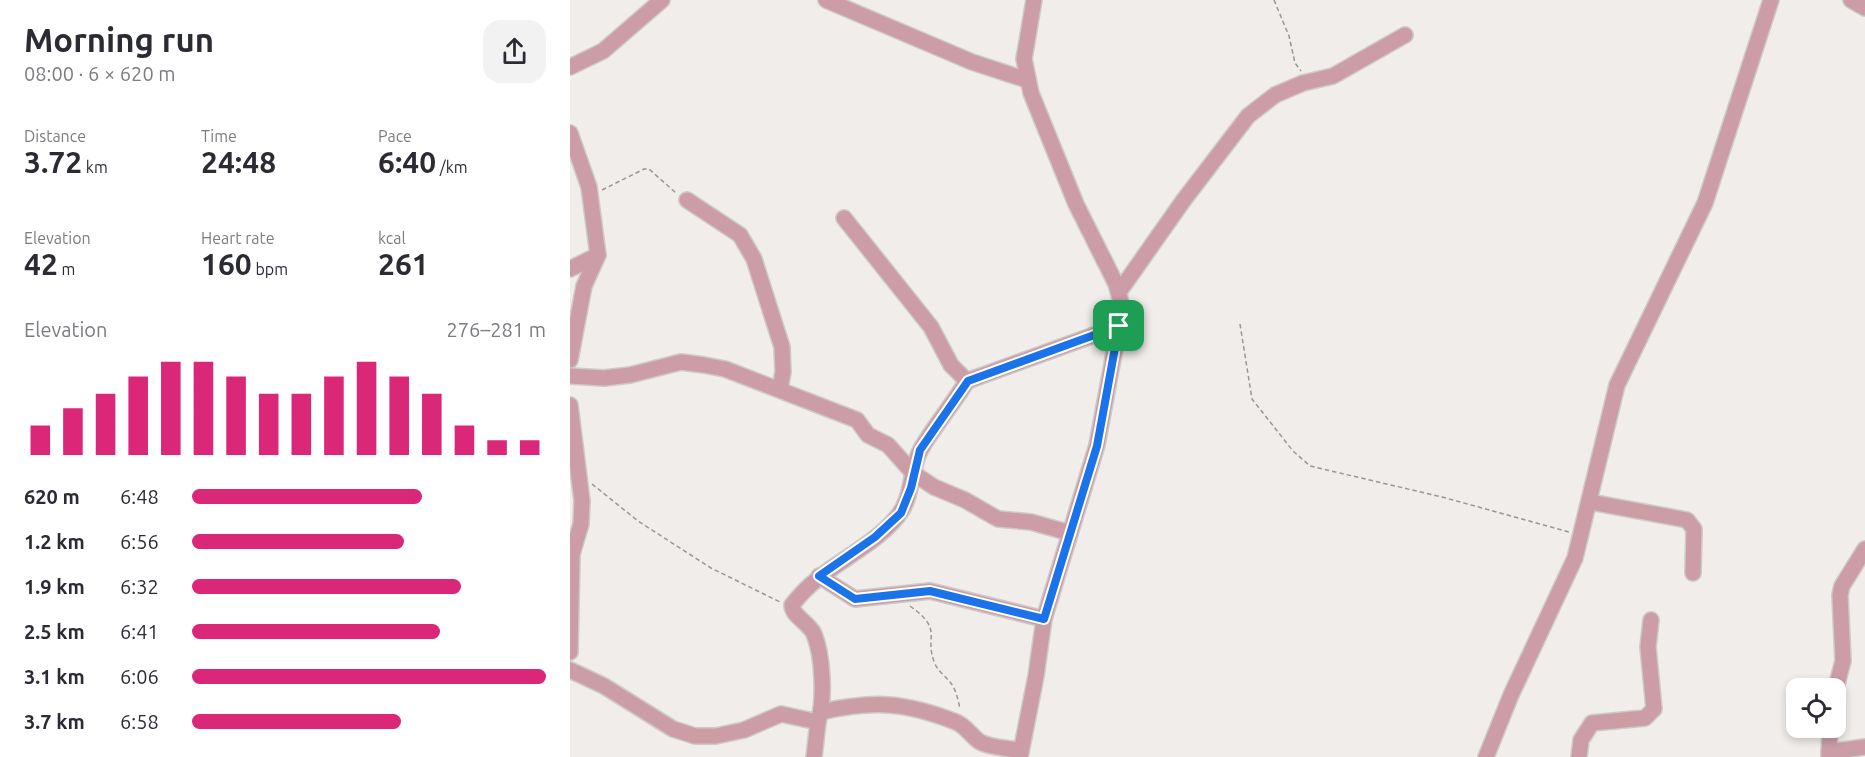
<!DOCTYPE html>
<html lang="en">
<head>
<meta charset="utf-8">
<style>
  body { margin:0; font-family:Ubuntu,sans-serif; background:#f2f2f3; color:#2b2b33; height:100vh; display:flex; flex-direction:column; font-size:22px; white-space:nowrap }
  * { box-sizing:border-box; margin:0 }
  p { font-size:20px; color:#7c7c81 }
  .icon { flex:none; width:33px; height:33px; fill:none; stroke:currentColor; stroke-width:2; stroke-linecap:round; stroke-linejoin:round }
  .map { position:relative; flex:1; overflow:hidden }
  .side { display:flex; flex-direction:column; background:#fff; width:570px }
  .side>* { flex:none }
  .controls { position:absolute; left:1216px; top:678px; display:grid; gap:12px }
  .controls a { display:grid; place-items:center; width:60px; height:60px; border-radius:12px; background:#fff; box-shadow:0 3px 9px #0003; font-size:30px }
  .pin { position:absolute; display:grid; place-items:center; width:51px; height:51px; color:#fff; margin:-26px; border-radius:12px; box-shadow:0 3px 9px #0006 }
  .round { display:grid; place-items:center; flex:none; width:63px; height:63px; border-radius:18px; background:#f2f2f3 }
  .overview { display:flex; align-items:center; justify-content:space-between; height:102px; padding:0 24px }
  h1 { font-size:33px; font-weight:700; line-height:45px }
  .stats { display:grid; grid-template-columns:repeat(3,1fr); gap:9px; height:102px; padding:6px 24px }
  .stats div { display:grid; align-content:center }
  .stats b { font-size:30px; font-weight:700 }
  .stats small { font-size:16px; font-weight:400 }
  .stats p { font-size:16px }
  .chart { height:168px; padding:12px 24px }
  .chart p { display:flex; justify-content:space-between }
  .chart svg { width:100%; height:108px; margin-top:6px; stroke:#db2777; stroke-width:6 }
  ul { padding:0 24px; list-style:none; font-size:20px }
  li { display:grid; grid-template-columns:96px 72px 1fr; align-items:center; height:45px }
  li i { height:15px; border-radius:8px; background:#db2777 }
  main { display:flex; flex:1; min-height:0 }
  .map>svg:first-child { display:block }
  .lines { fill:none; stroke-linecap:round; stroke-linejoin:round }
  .minor-casing { stroke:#cdcac7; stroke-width:18 }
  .path { stroke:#999694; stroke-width:1.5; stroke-dasharray:4.5 3; stroke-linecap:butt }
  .minor { stroke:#cc9da6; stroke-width:15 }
  .route-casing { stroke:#fff; stroke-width:12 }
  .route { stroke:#1a73e8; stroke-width:8 }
</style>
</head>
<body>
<main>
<section class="side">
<div class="overview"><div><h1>Morning run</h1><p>08:00 · 6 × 620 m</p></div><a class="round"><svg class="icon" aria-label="share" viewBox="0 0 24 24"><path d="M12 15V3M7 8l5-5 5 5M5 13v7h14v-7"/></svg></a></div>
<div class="stats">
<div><p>Distance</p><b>3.72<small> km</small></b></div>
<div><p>Time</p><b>24:48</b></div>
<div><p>Pace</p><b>6:40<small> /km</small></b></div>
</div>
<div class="stats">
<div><p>Elevation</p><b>42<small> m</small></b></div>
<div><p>Heart rate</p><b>160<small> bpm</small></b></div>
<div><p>kcal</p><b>261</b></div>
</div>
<div class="chart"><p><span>Elevation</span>276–281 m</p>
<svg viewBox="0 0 160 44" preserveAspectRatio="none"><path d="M5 44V32M15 44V25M25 44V19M35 44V12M45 44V6M55 44V6M65 44V12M75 44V19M85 44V19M95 44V12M105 44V6M115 44V12M125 44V19M135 44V32M145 44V38M155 44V38"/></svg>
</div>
<ul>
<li><b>620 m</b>6:48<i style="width:65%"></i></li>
<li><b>1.2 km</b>6:56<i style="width:60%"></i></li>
<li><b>1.9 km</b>6:32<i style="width:76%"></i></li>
<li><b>2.5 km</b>6:41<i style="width:70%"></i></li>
<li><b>3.1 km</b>6:06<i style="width:100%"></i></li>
<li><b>3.7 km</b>6:58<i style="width:59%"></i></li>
</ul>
</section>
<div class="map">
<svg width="1295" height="757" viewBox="0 0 1295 757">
  <rect width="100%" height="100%" fill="#f1edea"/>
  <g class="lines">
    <g class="minor-casing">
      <g id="minor">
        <polyline points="256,0 402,62 457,80"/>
        <polyline points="1281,0 1295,8"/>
        <polyline points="0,67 33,51 92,0"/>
        <polyline points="0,133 19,187 28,255 14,286 0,360"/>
        <polyline points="117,200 170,235 184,259 212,347 213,372 210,389"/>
        <polyline points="274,218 361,327 381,365 397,381 549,326"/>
        <polyline points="0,269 28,255"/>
        <polyline points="549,292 613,201 678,116 705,95 733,83 763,76 835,35"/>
        <polyline points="0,376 34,378 60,375 111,362 134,365 155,369 287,420 298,435 318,445 343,473 364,487 395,500 428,519 461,522 500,533"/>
        <polyline points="0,405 12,501 11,524 2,554 0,652"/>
        <polyline points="1020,502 1117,520 1124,529 1123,573"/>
        <polyline points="249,576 285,599 360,591 474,619"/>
        <polyline points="0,670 34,686 103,729 125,736 146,736 174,730 211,714 248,722 244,757"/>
        <polyline points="1266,688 1273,661 1270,595 1272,586 1295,549"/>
        <path d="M251 712C304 700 335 702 386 722 396 726 401 736 410 742 421 748 439 748 451 751"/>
        <path d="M248 722C255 700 253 656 244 634 239 623 222 616 222 605 252 565 297 553 327 517 344 497 339 470 351 449 365 425 383 404 397 381"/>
        <polyline points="1259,752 1295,747"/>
        <polyline points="450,757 466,676 474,619 527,445 549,326 551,302 546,284 506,204 461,93 454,59 464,0"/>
        <polyline points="916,757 941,695 1005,558 1047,385 1135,203 1201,0"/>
        <polyline points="1009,757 1011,740 1022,723 1075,718 1084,709 1078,647 1081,620"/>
        <polyline points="1259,757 1260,728"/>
      </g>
    </g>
    <g class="path">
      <polyline points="704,0 719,36 725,63 731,71"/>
      <polyline points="32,190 74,169 79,169 106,193"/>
      <polyline points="670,324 682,399 723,451 740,466 872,497 999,532"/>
      <polyline points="22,484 68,521 141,568 210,602"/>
      <path d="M340 606C375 631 353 635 365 664 368 671 375 676 380 682 386 689 388 700 390 709"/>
    </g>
    <use href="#minor" class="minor"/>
  </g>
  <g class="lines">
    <g class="route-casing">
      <polygon id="route" points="549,326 527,446 474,619 360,591 285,599 249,576 305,537 331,513 341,488 350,450 398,381"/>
    </g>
    <use href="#route" class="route"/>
  </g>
</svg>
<div class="controls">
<a><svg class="icon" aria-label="locate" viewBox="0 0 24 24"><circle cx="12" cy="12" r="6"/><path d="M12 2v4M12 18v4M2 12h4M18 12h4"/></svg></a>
</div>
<div class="pin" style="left:549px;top:326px;background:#1e9e55"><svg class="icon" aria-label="arrive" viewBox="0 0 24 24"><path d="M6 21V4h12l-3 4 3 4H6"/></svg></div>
</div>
</main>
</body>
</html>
